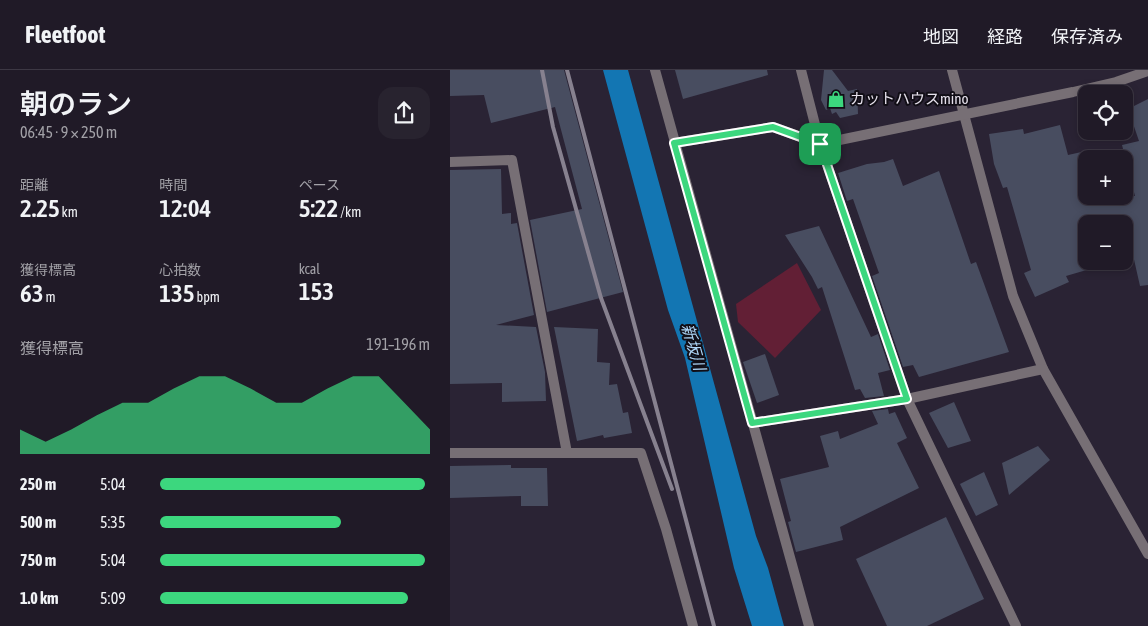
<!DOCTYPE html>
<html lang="ja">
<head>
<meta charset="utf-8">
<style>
  body { margin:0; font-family:"Asap Condensed","Noto Sans JP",sans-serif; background:#28232f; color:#f1f3f6; height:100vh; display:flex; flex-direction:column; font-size:19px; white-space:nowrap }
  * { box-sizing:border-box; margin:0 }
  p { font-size:16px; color:#a2a1a7 }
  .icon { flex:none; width:28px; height:28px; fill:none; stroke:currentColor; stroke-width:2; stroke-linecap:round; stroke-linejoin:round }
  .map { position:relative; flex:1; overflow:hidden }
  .drawer { display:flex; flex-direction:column; background:#201a27; width:450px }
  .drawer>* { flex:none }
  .controls { position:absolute; left:628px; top:15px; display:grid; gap:10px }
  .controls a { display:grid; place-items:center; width:55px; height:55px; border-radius:10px; background:#201a27; box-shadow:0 2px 8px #0003,0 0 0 1px #3d3844; font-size:25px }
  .pin { position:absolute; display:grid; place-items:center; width:42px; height:42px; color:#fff; margin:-21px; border-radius:10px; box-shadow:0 2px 8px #0006 }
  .round { display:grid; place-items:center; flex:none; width:52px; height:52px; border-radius:15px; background:#28232f }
  .overview { display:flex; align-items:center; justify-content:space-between; height:85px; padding:0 20px }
  h1 { font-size:28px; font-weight:600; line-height:38px }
  .figures { display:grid; grid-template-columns:repeat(3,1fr); gap:8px; height:85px; padding:5px 20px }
  .figures div { display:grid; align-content:center }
  .figures b { font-size:25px; font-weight:600 }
  .figures small { font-size:14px; font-weight:400 }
  .figures p { font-size:14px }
  .chart { height:140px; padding:10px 20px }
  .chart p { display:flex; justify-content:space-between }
  .chart svg { width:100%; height:90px; margin-top:5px; fill:#3cd77e; opacity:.7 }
  ul { padding:0 20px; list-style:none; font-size:16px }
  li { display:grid; grid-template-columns:80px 60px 1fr; align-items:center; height:38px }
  li i { height:12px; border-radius:6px; background:#3cd77e }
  header { display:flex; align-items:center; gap:30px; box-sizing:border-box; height:70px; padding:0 25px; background:#201a27; border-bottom:1px solid #3d3844 }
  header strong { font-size:24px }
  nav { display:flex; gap:28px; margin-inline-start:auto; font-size:18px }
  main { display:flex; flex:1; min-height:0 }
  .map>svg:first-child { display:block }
  .green { fill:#621f35 }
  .water { fill:#1376b3 }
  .building { fill:#484d60 }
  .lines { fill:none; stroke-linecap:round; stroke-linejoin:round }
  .street { stroke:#776f75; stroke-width:10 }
  .rail { stroke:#87818f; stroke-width:4 }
  .route-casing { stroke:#fff; stroke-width:10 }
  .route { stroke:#3cd77e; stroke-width:6 }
  .labels { text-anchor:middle; stroke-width:4; stroke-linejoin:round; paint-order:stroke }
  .poi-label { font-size:15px; fill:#e6e1ec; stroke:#110e16; text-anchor:start }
  .water-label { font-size:16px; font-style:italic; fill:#aed6f7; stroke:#110e16 }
</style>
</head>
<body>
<header>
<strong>Fleetfoot</strong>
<nav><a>地図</a><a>経路</a><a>保存済み</a></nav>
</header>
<main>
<section class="drawer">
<div class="overview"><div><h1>朝のラン</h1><p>06:45 · 9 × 250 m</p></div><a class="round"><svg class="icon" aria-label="share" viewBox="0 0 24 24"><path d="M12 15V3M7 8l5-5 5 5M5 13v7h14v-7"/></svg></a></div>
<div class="figures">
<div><p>距離</p><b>2.25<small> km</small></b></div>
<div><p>時間</p><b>12:04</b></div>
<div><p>ペース</p><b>5:22<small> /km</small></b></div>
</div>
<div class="figures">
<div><p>獲得標高</p><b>63<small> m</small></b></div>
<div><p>心拍数</p><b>135<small> bpm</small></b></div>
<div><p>kcal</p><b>153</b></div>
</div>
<div class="chart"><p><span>獲得標高</span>191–196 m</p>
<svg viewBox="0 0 160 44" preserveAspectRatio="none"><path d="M0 44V32L10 38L20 32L30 25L40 19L50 19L60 12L70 6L80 6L90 12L100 19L110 19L120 12L130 6L140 6L150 19L160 32V44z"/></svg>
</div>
<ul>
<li><b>250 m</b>5:04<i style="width:98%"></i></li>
<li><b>500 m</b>5:35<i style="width:67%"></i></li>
<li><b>750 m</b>5:04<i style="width:98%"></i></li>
<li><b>1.0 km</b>5:09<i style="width:92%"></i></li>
</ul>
</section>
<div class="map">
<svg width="698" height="556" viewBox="0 0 698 556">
  <rect width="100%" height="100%" fill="#2a2334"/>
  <polygon class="green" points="347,193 371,240 325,288 288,252 286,234"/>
  <polygon class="water" points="153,0 178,0 306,466 318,498 334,556 302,556 284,498 235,288 218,240"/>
  <g class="building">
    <polygon points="0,0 114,0 173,222 97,242 80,150 132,139 105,37 41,53 34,25 0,26"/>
    <polygon points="225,0 317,0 318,5 233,29"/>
    <polygon points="374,0 382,0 398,21 407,19 408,44 390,48 386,42 382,44 380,38 376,40 371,30"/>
    <polygon points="698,29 698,215 690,216 676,154 636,154 636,191 638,191 640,199 616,206 619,212 585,227 574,203 581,200 557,117 553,118 544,94 539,64 573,59 574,64 610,55 618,85 636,81 636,126 685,126 672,75 689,71 678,39"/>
    <polygon points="443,89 453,116 489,101 521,194 526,192 559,282 469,307 463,295 453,297 422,206 429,203 403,129 397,131 388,103 417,94 434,92"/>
    <polygon points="51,99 52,144 61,143 61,154 67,153 84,245 46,255 86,257 95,302 96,331 52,332 52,313 0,314 0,100"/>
    <polygon points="369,156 421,267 428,264 440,300 428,303 434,326 415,328 410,319 405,320 372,217 368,219 362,207 335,165"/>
    <polygon points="104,257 148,259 147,292 160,293 159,315 167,314 173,343 178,342 182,363 154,368 153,365 127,371"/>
    <polygon points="315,284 329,325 307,333 293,292"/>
    <polygon points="504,332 521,371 498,378 479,343"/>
    <polygon points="438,339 439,344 445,342 457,368 447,373 469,418 390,457 393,470 346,482 338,452 341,451 330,409 379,397 370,366 388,361 390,369 428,354 422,341"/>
    <polygon points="588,376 600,390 559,425 552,393"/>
    <polygon points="61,395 61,398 97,398 98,436 71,436 71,426 0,428 0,396"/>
    <polygon points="534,402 548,435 526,446 510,414"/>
    <polygon points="496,447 534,529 477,556 437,556 406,489"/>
  </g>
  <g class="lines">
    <g class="street">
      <polyline points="205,0 359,556"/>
      <polyline points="351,0 370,74 457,329 566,556"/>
      <polyline points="502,0 563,226 593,299 698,484"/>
      <polyline points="224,73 323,57 370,74 623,22 666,12 698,1"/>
      <polyline points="0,92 62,90 117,383"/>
      <polyline points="302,353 457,329 593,299"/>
      <polyline points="0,383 191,383 216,459 243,556"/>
    </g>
    <g class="rail">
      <polyline points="92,0 103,57 151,228 222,419"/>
      <polyline points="117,0 264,556"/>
    </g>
  </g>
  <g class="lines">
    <g class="route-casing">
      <polygon id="route" points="323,57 370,74 457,329 302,353 224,73"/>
    </g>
    <use href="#route" class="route"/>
  </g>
  <defs>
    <g id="shop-bare" transform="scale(1.35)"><path d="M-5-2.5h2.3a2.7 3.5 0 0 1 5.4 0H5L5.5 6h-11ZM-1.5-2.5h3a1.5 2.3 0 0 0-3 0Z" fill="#3cd77e" stroke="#110e16" stroke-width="2.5" paint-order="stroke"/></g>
  </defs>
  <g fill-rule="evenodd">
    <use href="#shop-bare" x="386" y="29"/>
  </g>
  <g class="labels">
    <g class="poi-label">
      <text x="400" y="34">カットハウスmino</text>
    </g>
    <g class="water-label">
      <text transform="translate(244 277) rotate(74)" y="6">新坂川</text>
    </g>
  </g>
</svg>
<div class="controls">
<a><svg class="icon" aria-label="locate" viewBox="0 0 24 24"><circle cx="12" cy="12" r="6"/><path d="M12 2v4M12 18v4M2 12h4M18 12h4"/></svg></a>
<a>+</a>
<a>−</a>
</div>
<div class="pin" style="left:370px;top:74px;background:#1e9e55"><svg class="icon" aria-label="arrive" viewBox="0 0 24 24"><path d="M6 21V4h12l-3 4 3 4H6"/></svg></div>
</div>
</main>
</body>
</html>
